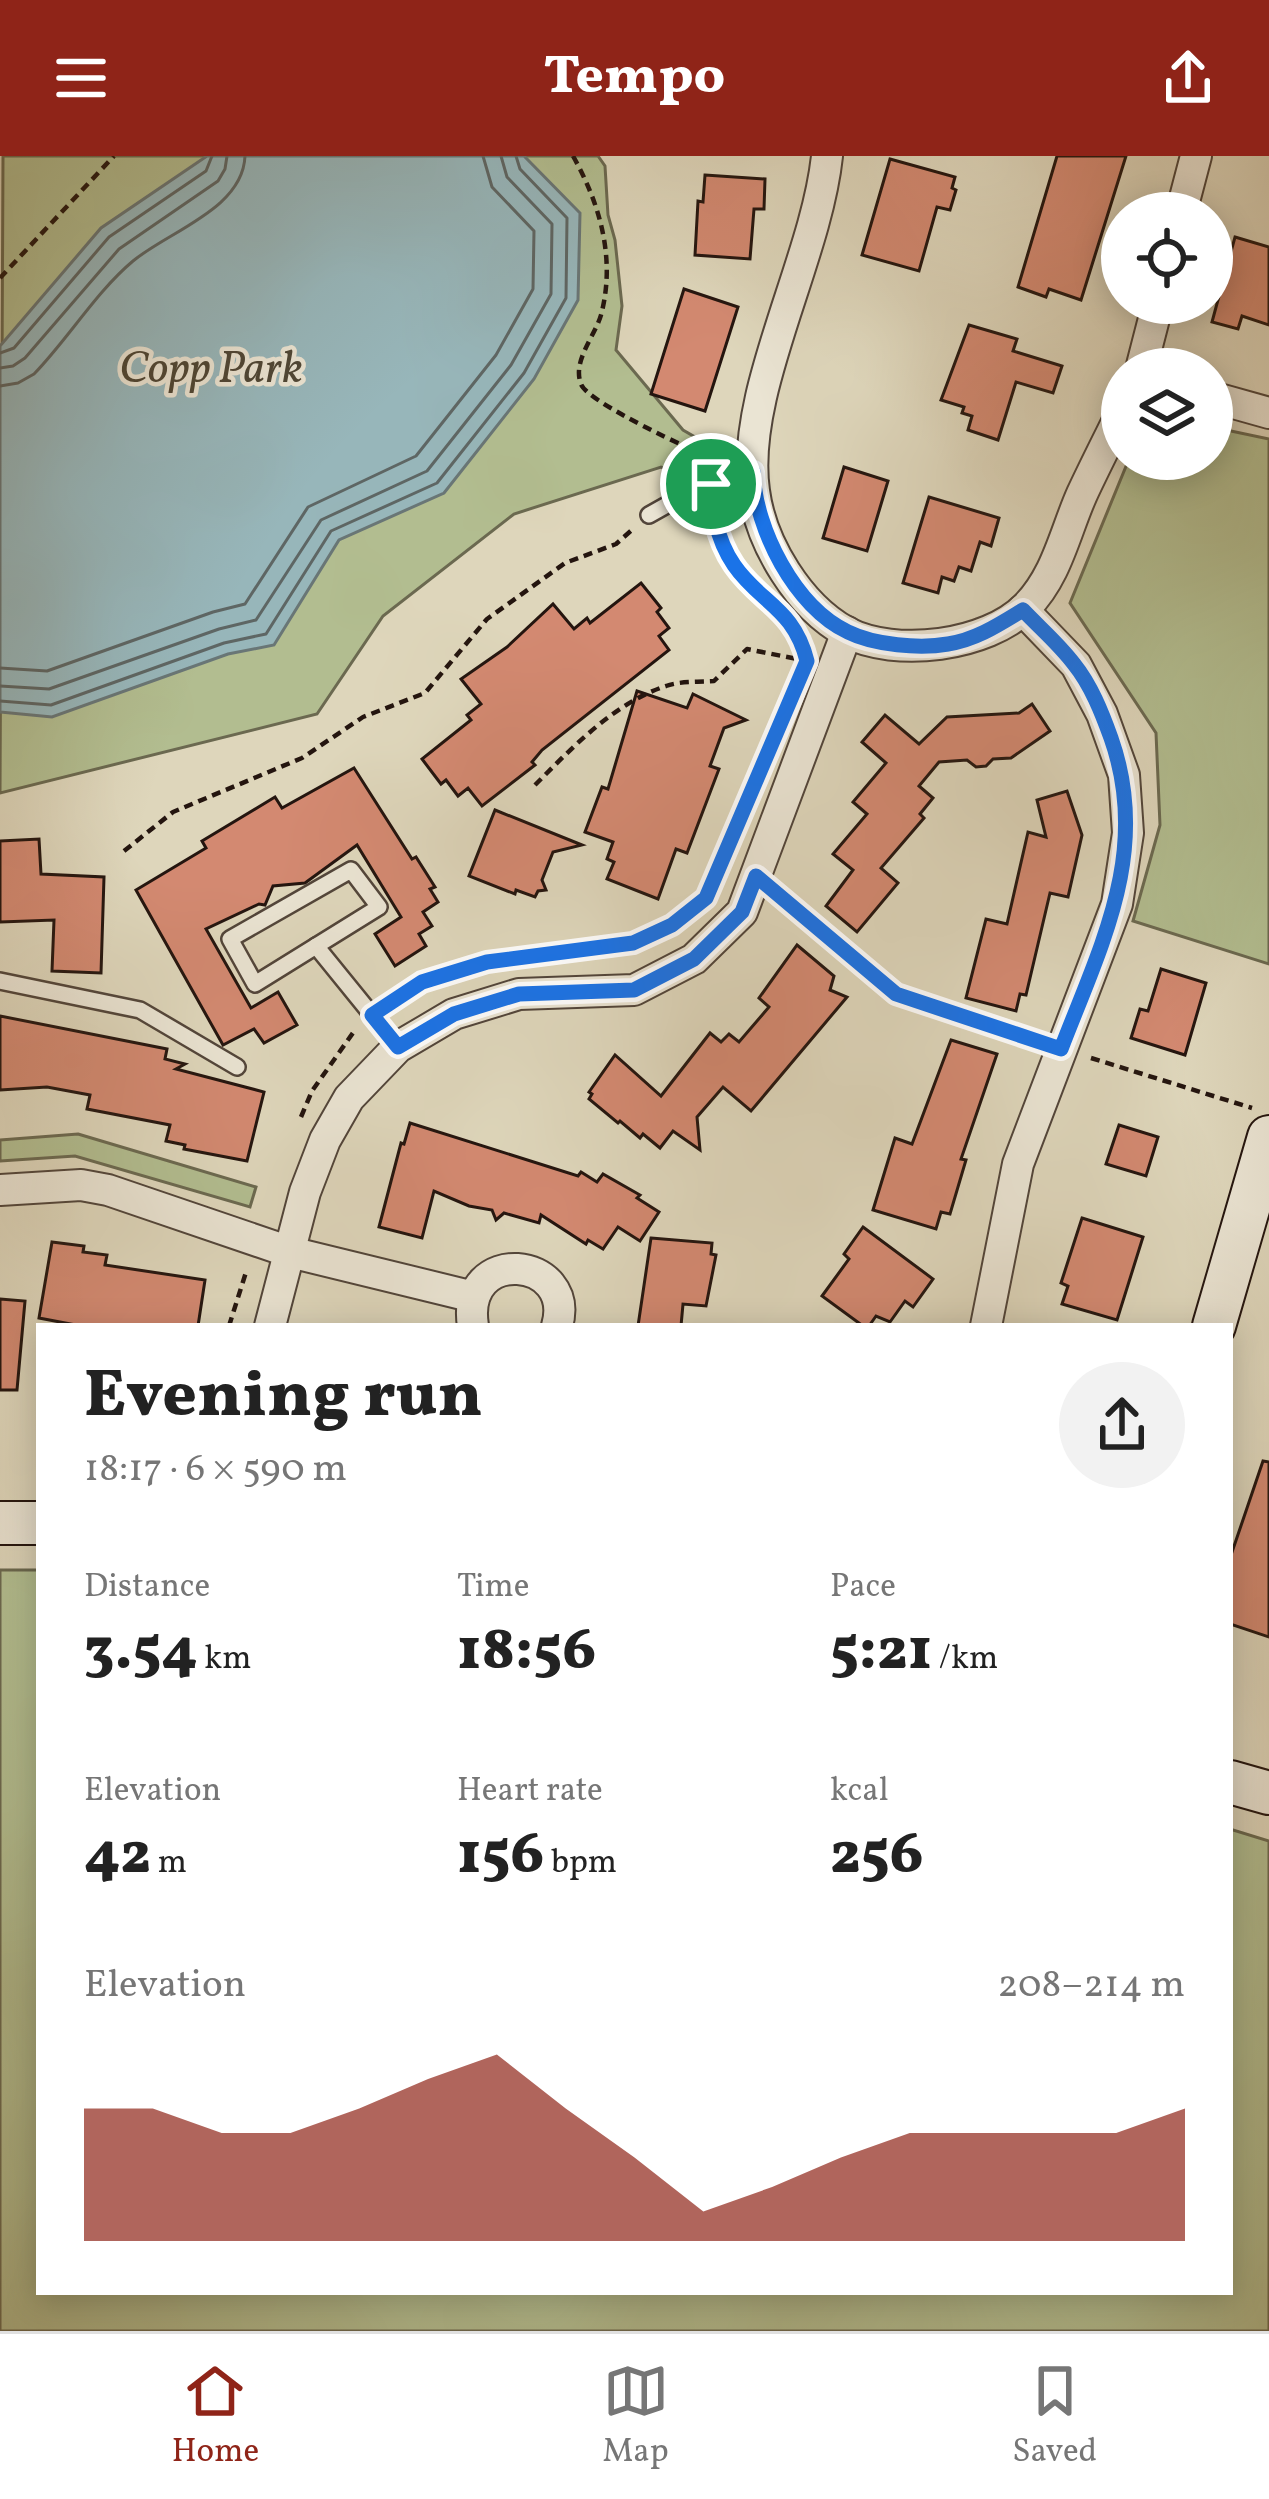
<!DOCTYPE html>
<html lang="en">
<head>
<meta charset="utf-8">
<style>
  body { margin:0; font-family:Vollkorn,serif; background:#f2f2f2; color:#222; height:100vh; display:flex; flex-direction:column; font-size:45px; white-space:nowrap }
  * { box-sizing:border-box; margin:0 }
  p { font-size:39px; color:#767676 }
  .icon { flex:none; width:66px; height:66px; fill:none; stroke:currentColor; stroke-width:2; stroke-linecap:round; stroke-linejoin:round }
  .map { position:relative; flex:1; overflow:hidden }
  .panel { position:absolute; left:36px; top:1167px; width:1197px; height:972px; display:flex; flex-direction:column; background:#fff; border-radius:0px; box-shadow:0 6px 30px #0003 }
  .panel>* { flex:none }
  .controls { position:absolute; left:1101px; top:36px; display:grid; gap:24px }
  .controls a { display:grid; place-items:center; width:132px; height:132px; border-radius:50%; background:#fff; box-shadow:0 6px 30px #0003; font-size:60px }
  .pin { position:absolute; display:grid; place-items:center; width:102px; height:102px; color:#fff; margin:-51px; border:6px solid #fff; border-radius:50%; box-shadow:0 3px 12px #0007 }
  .round { display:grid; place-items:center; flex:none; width:126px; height:126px; border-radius:63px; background:#f2f2f2 }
  .summary { display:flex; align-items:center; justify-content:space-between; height:204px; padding:0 48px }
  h1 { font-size:66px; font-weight:800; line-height:90px }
  .stats { display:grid; grid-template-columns:repeat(3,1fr); gap:18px; height:204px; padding:12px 48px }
  .stats div { display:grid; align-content:center }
  .stats b { font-size:60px; font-weight:800 }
  .stats small { font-size:33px; font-weight:400 }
  .stats p { font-size:33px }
  .chart { height:336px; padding:24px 48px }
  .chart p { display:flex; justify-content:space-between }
  .chart svg { width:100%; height:216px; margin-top:12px; fill:#8f2418; opacity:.7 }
  header { display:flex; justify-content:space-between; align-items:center; height:156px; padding:0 48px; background:#8f2418; color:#fff; font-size:54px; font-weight:800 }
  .tabs { display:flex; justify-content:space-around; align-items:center; height:168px; border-top:3px solid #e0e0e0; background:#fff; font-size:33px; color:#767676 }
  .tabs a { display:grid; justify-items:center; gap:6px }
  .tabs .current { color:#8f2418 }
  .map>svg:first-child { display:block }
  .green { fill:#b2bd90; stroke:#6b6950; stroke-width:3 }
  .water { fill:#97b6ba; stroke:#697676; stroke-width:3 }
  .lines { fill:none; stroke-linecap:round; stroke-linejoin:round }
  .shore { stroke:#5e6664; stroke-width:3 }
  .building { fill:#d38971; stroke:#24150f; stroke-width:3 }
  .lane-casing { stroke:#52453a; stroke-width:20 }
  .street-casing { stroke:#52453a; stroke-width:34 }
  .secondary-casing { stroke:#24150f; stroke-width:46 }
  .path { stroke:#24150f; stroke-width:4.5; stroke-dasharray:9 6; stroke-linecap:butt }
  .lane { stroke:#eae4d3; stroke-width:15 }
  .street { stroke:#eae4d3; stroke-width:30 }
  .secondary { stroke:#eae4d3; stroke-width:42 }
  .route-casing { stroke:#fff; stroke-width:24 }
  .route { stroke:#1a73e8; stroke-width:15 }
  .labels { text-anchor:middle; stroke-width:9; stroke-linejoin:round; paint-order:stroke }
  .park-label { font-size:45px; font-style:italic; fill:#4f4736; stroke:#eae4d3 }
</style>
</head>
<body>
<header><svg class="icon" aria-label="menu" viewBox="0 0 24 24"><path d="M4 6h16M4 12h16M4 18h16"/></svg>Tempo<svg class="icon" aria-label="share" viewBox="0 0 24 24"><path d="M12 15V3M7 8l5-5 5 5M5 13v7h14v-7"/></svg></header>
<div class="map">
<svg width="1269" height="2175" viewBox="0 0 1269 2175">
  <rect width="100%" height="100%" fill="#ded6bb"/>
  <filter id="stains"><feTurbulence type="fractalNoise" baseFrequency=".00167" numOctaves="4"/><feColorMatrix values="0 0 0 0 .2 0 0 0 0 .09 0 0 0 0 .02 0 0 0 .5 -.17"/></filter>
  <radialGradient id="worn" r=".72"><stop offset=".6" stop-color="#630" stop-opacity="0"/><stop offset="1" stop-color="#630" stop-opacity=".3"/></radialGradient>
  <g class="green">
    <polygon points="3,0 598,0 605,10 608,59 615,84 622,150 616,194 683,274 716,293 715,340 661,311 514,358 383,460 317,558 0,637"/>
    <polygon points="1212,271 1269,283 1269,808 1133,765 1160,669 1156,577 1070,447 1129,303 1212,303"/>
    <polygon points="78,978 256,1031 250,1051 75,1000 0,1005 0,984"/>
    <polygon points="0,1414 39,1414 39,2136 1230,2136 1230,1673 1269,1685 1269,2175 0,2175"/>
  </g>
  <polygon class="water" points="207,0 524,0 580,57 578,144 534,223 444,337 339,384 274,489 228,498 52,561 0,556 0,190 101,72"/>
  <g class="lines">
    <g class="shore">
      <polyline points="0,197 14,192 109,81 206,15 212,0"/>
      <polyline points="0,212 13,210 25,202 119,93 218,25 225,13 227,0"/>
      <path d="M0 230 18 227 34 218C68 183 96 136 133 105 169 75 243 53 245 0"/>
      <polyline points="0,512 47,515 213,456 245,448 308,351 416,300 496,199 533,133 534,75 492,31 483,0"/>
      <polyline points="0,530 49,533 219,473 256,464 321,364 427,315 511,209 551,138 552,68 507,21 501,0"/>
      <polyline points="0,545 51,549 224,487 266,478 331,375 437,327 524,217 566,142 567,62 520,13 516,0"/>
    </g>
  </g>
  <g class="building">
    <polygon points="1057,0 1126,0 1081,144 1049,133 1046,141 1018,131"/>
    <polygon points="890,3 955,21 952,32 956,34 950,54 937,51 919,115 862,99"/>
    <polygon points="705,19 765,23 764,53 754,53 750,103 695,99 698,45 703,46"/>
    <polygon points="1235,81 1269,91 1269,169 1242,160 1238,173 1212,166"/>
    <polygon points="684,133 738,151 705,255 651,238"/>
    <polygon points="969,169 1017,183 1013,195 1062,210 1053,237 1016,226 998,284 968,274 972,260 962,257 964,251 941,244"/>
    <polygon points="844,311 888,325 867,395 823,382"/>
    <polygon points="929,341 999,362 991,390 980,386 971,415 959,411 954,425 942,421 938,437 903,427"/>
    <polygon points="641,427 661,452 657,456 669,472 659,480 669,494 542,594 532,606 535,609 482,650 468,632 458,640 446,624 441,628 422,603 471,564 467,559 481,548 461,523 507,491 553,448 574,473 587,462 590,467"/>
    <polygon points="637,535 687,552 693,538 746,564 724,572 710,610 719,613 687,697 676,693 658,743 607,723 614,706 607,703 613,686 585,676 602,631 608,633"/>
    <polygon points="1032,548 1050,575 1011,602 993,603 986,610 976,611 967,604 939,606 919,630 933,642 920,658 924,662 881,712 898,727 857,776 826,750 853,714 833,698 867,658 853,646 886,607 862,586 885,559 919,588 947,561 1019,557"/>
    <polygon points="354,612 412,703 416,701 435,731 430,733 438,746 423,756 432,770 419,778 426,790 395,810 375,778 401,761 357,689 305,727 273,730 265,749 259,748 206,773 251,852 278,836 297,869 264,887 254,873 223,889 136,734 206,692 202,685 275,641 282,652"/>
    <polygon points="1067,635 1082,679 1068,741 1050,737 1026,839 1020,838 1016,855 966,842 986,763 1007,768 1028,676 1046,681 1037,644"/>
    <polygon points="495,654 582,689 553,696 542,724 546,734 538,735 535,741 516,734 515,738 469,720"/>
    <polygon points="39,683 41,718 104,721 101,817 52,815 54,764 0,766 0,685"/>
    <polygon points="797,789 834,820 830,834 847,841 751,955 723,931 697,961 700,994 673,975 660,992 643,978 640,982 620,965 618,967 589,943 592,938 589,936 615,899 661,940 710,877 721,886 729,878 739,886 769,851 759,842"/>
    <polygon points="1161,813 1206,827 1185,899 1131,882 1140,853 1148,855"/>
    <polygon points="0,860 167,893 165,903 185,908 176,913 264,936 247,1005 184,993 185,989 166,985 170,969 87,953 90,939 47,931 0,934"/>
    <polygon points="951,884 997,898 961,1003 966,1004 950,1058 941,1056 936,1073 873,1054 895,982 912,988"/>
    <polygon points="410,967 578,1020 581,1016 597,1026 603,1018 640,1039 637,1042 659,1056 640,1085 618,1071 603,1093 588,1084 586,1088 541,1059 539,1067 504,1057 496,1064 492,1054 469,1050 434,1035 422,1082 379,1071 401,987 404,988"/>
    <polygon points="1119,969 1158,981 1146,1020 1106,1008"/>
    <polygon points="1082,1062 1143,1081 1117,1164 1062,1148 1068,1130 1061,1127"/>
    <polygon points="863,1071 933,1123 913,1151 905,1145 890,1166 876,1160 869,1170 863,1170 822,1140 849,1103 844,1098"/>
    <polygon points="651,1082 712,1087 711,1098 716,1099 706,1150 683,1148 681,1170 638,1170"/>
    <polygon points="52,1086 84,1090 83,1096 107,1099 105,1109 205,1124 198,1170 81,1170 39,1162"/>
    <polygon points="0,1143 25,1145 17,1234 0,1234"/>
    <polygon points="1263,1305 1269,1306 1269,1481 1230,1468 1230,1402"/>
  </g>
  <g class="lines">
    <g class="lane-casing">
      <g id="lane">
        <polyline points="649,359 706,327 753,335"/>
        <polygon points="351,714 379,751 255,828 230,783"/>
        <polyline points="316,790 398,891"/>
        <polyline points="0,825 140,854 237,911"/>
      </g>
    </g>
    <g class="street-casing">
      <g id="street">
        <path d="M827 0C816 105 740 236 754 335 761 388 799 450 846 476 896 502 987 490 1026 451 1057 420 1065 376 1082 338 1095 310 1109 283 1122 256"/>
        <polyline points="1181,57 1196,0"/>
        <polyline points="1141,213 1158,147"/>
        <polyline points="1212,241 1269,257"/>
        <polyline points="0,1034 81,1029 108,1034 290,1096 474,1141"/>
        <polyline points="270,1170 305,1036 325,984 349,942 398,891 454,858 519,838 634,834 694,803 742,756 847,476"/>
        <path d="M473 1170C460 1088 577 1100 557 1170"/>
        <polyline points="986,1170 1018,1008 1117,748 1128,677 1124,619 1102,558 1076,509 1023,454"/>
      </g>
    </g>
    <g class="secondary-casing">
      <g id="secondary">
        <polyline points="1214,1170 1269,981"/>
        <polyline points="0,1367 39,1367"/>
        <polyline points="1230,1626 1269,1637"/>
      </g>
    </g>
    <g class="path">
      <path d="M573 0C600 48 616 103 601 159 595 180 572 205 581 228 587 246 693 295 716 304"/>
      <polyline points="0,122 114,0"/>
      <path d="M712 351C715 385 734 410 758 432"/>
      <polyline points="796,477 805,499"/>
      <path d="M535 629C573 591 614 547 666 530 680 525 698 526 714 525L747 493 807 505"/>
      <polyline points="124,695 173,656 302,602 363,561 425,537 487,463 565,407 616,388 633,373"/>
      <polyline points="778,739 896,838 1034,884"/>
      <path d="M392 845C421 827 453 814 486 806 557 790 654 805 706 743 726 718 736 678 748 649"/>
      <polyline points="1091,902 1252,952"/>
      <polyline points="301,961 312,935 355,874"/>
      <polyline points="229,1170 247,1113"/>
    </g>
    <use href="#lane" class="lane"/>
    <use href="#street" class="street"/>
    <use href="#secondary" class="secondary"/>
  </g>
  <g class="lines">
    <g class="route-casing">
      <path id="route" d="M708 301 753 316C755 373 795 451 848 476 874 489 920 493 948 488 976 484 1000 468 1023 454 1040 472 1059 488 1074 508 1091 529 1102 557 1111 582 1151 695 1101 789 1061 893L896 838 756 720 742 756 694 803 634 834 519 838 454 858 398 891 372 859 422 826 487 806 633 787 672 769 706 742 807 505C794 452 760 447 734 409 711 375 712 340 708 301Z"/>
    </g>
    <use href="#route" class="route"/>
  </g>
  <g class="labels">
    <g class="park-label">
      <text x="211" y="226">Copp Park</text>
    </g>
  </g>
  <rect width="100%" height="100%" filter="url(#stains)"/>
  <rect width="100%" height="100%" fill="url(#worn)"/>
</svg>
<div class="controls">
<a><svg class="icon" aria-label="locate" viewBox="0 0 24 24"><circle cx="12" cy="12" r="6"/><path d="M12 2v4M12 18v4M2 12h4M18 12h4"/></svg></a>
<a><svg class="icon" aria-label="layers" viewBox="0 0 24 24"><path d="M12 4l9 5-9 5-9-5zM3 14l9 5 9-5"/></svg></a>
</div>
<div class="pin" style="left:711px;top:328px;background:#1e9e55"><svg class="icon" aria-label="arrive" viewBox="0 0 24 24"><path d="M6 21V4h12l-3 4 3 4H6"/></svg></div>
<section class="panel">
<div class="summary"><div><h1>Evening run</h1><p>18:17 · 6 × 590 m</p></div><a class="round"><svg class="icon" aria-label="share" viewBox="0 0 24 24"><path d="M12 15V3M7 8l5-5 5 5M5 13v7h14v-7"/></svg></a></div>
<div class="stats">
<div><p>Distance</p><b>3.54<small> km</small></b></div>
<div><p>Time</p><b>18:56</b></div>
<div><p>Pace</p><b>5:21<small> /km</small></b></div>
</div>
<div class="stats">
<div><p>Elevation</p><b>42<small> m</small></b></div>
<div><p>Heart rate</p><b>156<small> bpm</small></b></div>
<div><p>kcal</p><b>256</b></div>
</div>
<div class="chart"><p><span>Elevation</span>208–214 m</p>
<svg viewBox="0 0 160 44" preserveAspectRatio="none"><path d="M0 44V17L10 17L20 22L30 22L40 17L50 11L60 6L70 17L80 27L90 38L100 33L110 27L120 22L130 22L140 22L150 22L160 17V44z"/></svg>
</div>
</section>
</div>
<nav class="tabs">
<a class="current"><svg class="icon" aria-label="home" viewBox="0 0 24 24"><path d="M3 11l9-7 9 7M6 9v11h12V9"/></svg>Home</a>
<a><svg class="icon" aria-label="map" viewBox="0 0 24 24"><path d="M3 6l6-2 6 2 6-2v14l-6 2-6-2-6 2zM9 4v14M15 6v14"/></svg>Map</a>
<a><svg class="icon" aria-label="saved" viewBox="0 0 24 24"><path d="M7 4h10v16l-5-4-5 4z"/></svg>Saved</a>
</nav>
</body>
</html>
